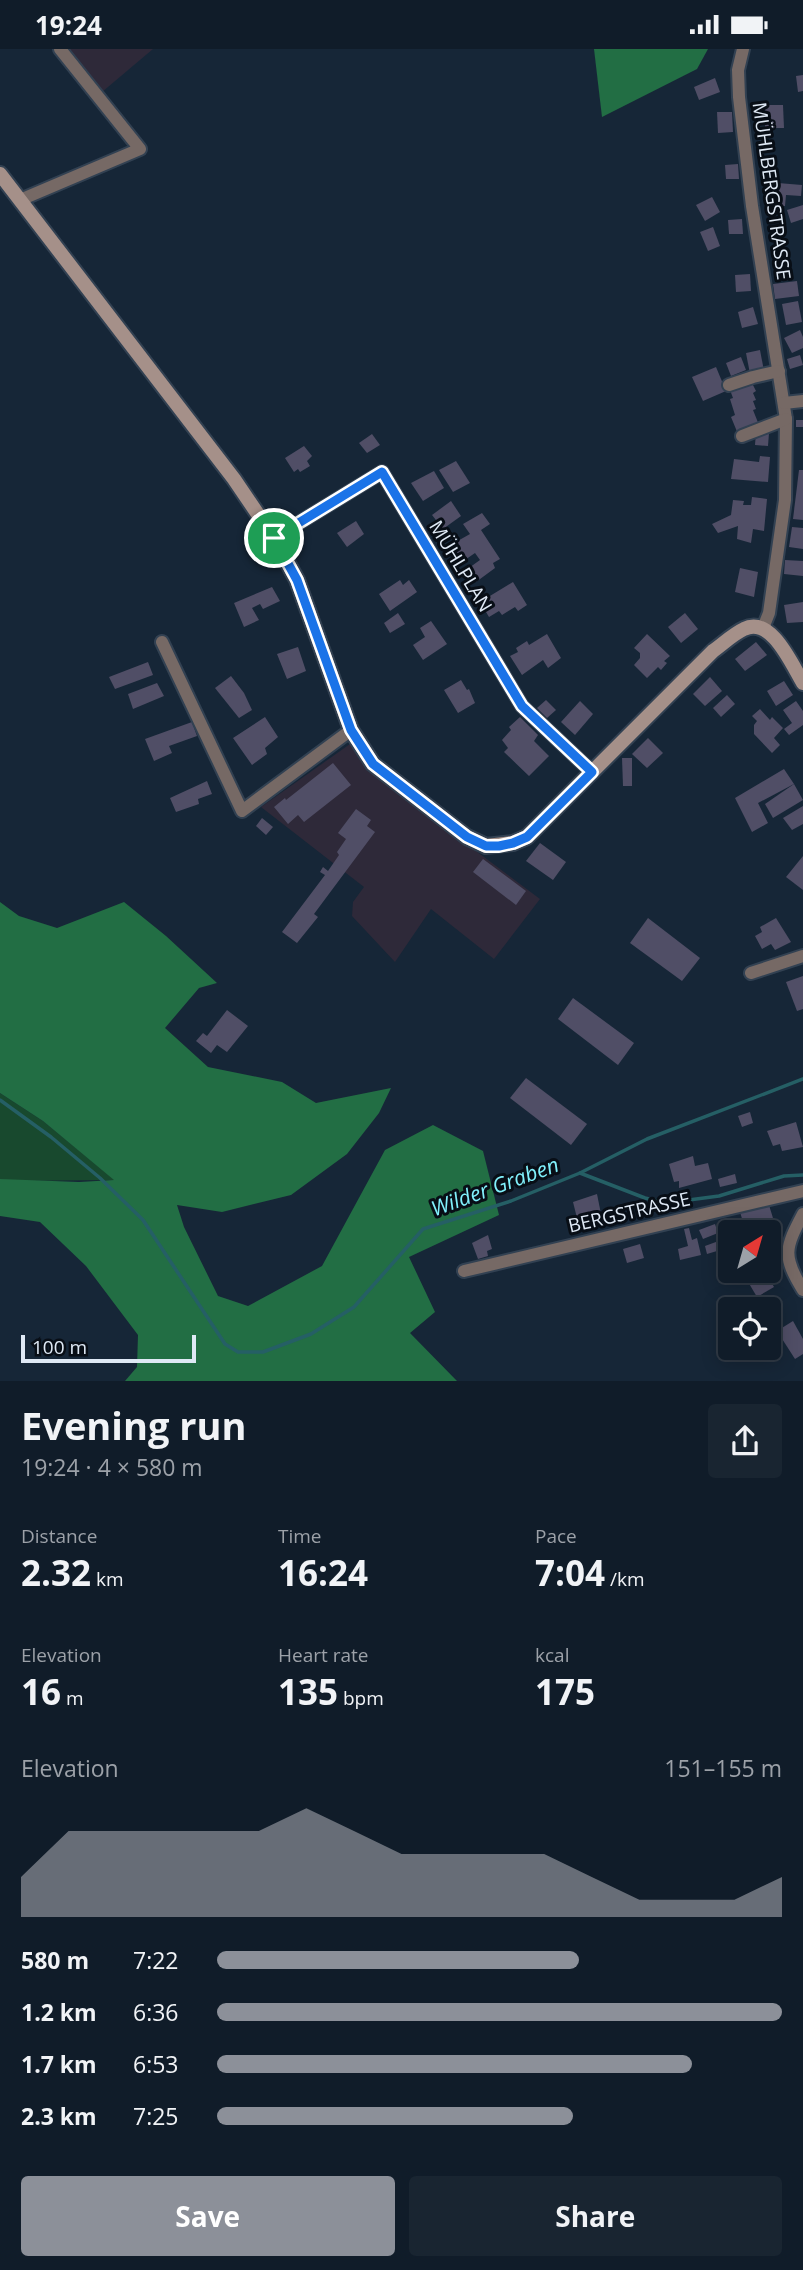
<!DOCTYPE html>
<html lang="en">
<head>
<meta charset="utf-8">
<style>
  body { margin:0; font-family:"Open Sans",sans-serif; background:#192531; color:#f1f3f6; height:100vh; display:flex; flex-direction:column; font-size:26px; white-space:nowrap }
  * { box-sizing:border-box; margin:0 }
  p { font-size:23px; color:#9ca1a8 }
  .icon { flex:none; width:38px; height:38px; fill:none; stroke:currentColor; stroke-width:2; stroke-linecap:round; stroke-linejoin:round }
  .map { position:relative; height:1332px; overflow:hidden }
  .drawer { display:flex; flex-direction:column; background:#101c29; flex:1 }
  .drawer>* { flex:none }
  .needle { width:46px; rotate:37deg }
  .tools { position:absolute; left:718px; top:1171px; display:grid; gap:14px }
  .tools a { display:grid; place-items:center; width:63px; height:63px; border-radius:7px; background:#101c29; box-shadow:0 4px 18px #0003,0 0 0 2px #303a46; font-size:35px }
  .scale { position:absolute; left:21px; bottom:18px; width:175px; box-sizing:border-box; padding-left:7px; border:4px solid #dfe9f5; border-top:0; font-size:19px; line-height:24px; white-space:nowrap; color:#dfe9f5; -webkit-text-stroke:5px #080e16; paint-order:stroke }
  .pin { position:absolute; display:grid; place-items:center; width:60px; height:60px; color:#fff; margin:-30px; border:4px solid #fff; border-radius:50%; box-shadow:0 2px 7px #0007 }
  .round { display:grid; place-items:center; flex:none; width:74px; height:74px; border-radius:7px; background:#192531 }
  .summary { display:flex; align-items:center; justify-content:space-between; height:119px; padding:0 21px }
  h1 { font-size:38px; font-weight:700; line-height:52px }
  .stats { display:grid; grid-template-columns:repeat(3,1fr); gap:10px; height:119px; padding:7px 21px }
  .stats div { display:grid; align-content:center }
  .stats b { font-size:35px; font-weight:700 }
  .stats small { font-size:19px; font-weight:400 }
  .stats p { font-size:19px }
  .chart { height:196px; padding:14px 21px }
  .chart p { display:flex; justify-content:space-between }
  .chart svg { width:100%; height:126px; margin-top:7px; fill:#8c9099; opacity:.7 }
  .primary-button { display:flex; gap:14px; margin-top:auto; padding:14px 21px }
  .primary-button a { flex:1; height:80px; border-radius:7px; background:#8c9099; color:#fff; font-size:28px; font-weight:700; line-height:80px; text-align:center }
  .primary-button a+a { background:#192531; color:#f1f3f6 }
  ul { padding:0 21px; list-style:none; font-size:23px }
  li { display:grid; grid-template-columns:112px 84px 1fr; align-items:center; height:52px }
  li i { height:18px; border-radius:9px; background:#8c9099 }
  .status { display:flex; justify-content:space-between; align-items:center; height:49px; padding:0 35px; background:#101c29; direction:ltr }
  .status svg { height:19px; fill:currentColor }
  .map>svg:first-child { display:block }
  .commercial { fill:#2e2939 }
  .green { fill:#18492e }
  .forest { fill:#226e44 }
  .lines { fill:none; stroke-linecap:round; stroke-linejoin:round }
  .stream { stroke:#255f65; stroke-width:3.5 }
  .building { fill:#504e66 }
  .street-casing { stroke:#324152; stroke-width:16 }
  .secondary-casing { stroke:#324152; stroke-width:18 }
  .street { stroke:#766965; stroke-width:12 }
  .secondary { stroke:#a59089; stroke-width:14 }
  .route-casing { stroke:#fff; stroke-width:14 }
  .route { stroke:#1a73e8; stroke-width:9 }
  .labels { text-anchor:middle; stroke-width:6; stroke-linejoin:round; paint-order:stroke }
  .street-label { font-size:19px; fill:#dfe9f5; stroke:#080e16 }
  .water-label { font-size:21px; font-style:italic; fill:#81f1fc; stroke:#080e16 }
</style>
</head>
<body>
<div class="status"><b>19:24</b><svg viewBox="0 0 49 12"><path d="M0 12V9h3v3zM5 12V6h3v6zM10 12V3h3v9zM15 12V0h3v12zM26 1h20v11H26zM47 4h2v5h-2z"/></svg></div>
<div class="map">
<svg width="803" height="1332" viewBox="0 0 803 1332">
  <rect width="100%" height="100%" fill="#162637"/>
  <g class="commercial">
    <polygon points="67,0 153,0 102,43"/>
    <polygon points="350,695 367,720 540,850 494,910 431,860 395,913 352,867 353,853 364,838 261,758"/>
  </g>
  <polygon class="green" points="0,1044 43,1072 115,1131 10,1132 0,1130"/>
  <g class="forest">
    <polygon points="594,0 708,0 697,20 602,68"/>
    <polygon points="0,853 19,867 57,879 124,853 166,887 217,934 199,939 165,979 208,1018 282,1033 316,1054 391,1039 379,1064 347,1105 291,1146 222,1163 177,1156 184,1178 218,1247 248,1257 322,1217 385,1101 433,1076 483,1102 499,1166 409,1208 435,1263 410,1284 457,1332 125,1332 137,1318 138,1286 86,1217 40,1173 0,1167 0,1130 79,1133 114,1131 43,1072 0,1044"/>
  </g>
  <g class="lines">
    <g class="stream">
      <polyline points="0,1051 51,1088 100,1129 143,1171 225,1295 238,1303 263,1303 311,1285 354,1258 423,1180 511,1152 580,1124 647,1090 803,1030"/>
      <polyline points="580,1124 645,1149 666,1154 719,1147 784,1127 803,1126"/>
    </g>
  </g>
  <g class="building">
    <polygon points="803,26 803,42 798,43 796,27"/>
    <polygon points="715,29 720,43 699,51 694,38"/>
    <polygon points="765,56 783,56 784,79 765,79"/>
    <polygon points="717,63 732,63 733,83 718,84"/>
    <polygon points="738,115 739,130 726,130 725,116"/>
    <polygon points="778,134 802,136 801,147 786,146 785,157 776,157"/>
    <polygon points="712,148 720,163 705,172 696,156"/>
    <polygon points="803,156 803,170 791,174 787,161"/>
    <polygon points="742,170 743,185 729,185 728,171"/>
    <polygon points="713,178 720,197 708,202 700,183"/>
    <polygon points="750,225 751,242 736,243 735,226"/>
    <polygon points="797,232 799,247 775,250 773,235"/>
    <polygon points="798,252 802,273 786,276 782,255"/>
    <polygon points="753,258 758,275 742,279 738,263"/>
    <polygon points="800,281 803,288 803,299 792,304 784,289"/>
    <polygon points="760,301 764,322 750,325 746,304"/>
    <polygon points="800,306 803,316 790,320 787,310"/>
    <polygon points="741,308 746,321 731,327 726,314"/>
    <polygon points="716,318 726,342 703,352 692,328"/>
    <polygon points="751,332 756,342 753,344 756,351 753,352 756,360 753,361 759,376 738,385 731,368 735,366 730,350 733,349 730,341"/>
    <rect x="796" y="371" width="7" height="7"/>
    <polygon points="756,383 769,384 768,397 755,396"/>
    <polygon points="372,385 380,396 367,404 359,394"/>
    <polygon points="304,397 312,407 307,412 310,417 300,423 298,420 294,423 285,409"/>
    <polygon points="760,407 770,408 768,433 731,430 734,410 759,413"/>
    <polygon points="456,412 470,434 453,443 439,421"/>
    <polygon points="799,421 803,421 803,471 793,470"/>
    <polygon points="434,422 444,439 423,452 411,434"/>
    <polygon points="752,448 767,450 764,482 753,480 751,494 737,490 738,477 718,484 712,475 731,466 733,451 744,452 743,456 751,456"/>
    <polygon points="451,452 461,467 443,480 432,466"/>
    <polygon points="482,464 490,475 481,481 500,510 493,514 495,519 476,533 466,521 480,511 475,504 459,515 447,498 470,485 463,475"/>
    <polygon points="356,472 364,485 347,498 337,484"/>
    <polygon points="792,478 803,479 803,500 789,498"/>
    <polygon points="785,511 803,512 803,527 784,525"/>
    <polygon points="740,519 758,523 754,548 735,543"/>
    <polygon points="400,531 403,536 409,531 417,543 390,562 379,545"/>
    <polygon points="513,533 527,556 518,562 515,558 502,566 499,562 489,568 480,553"/>
    <polygon points="272,538 280,552 263,560 260,555 252,559 259,571 244,578 234,554"/>
    <polygon points="803,553 803,573 787,574 784,556"/>
    <polygon points="398,564 405,575 390,584 384,574"/>
    <polygon points="685,564 698,580 681,594 668,578"/>
    <polygon points="431,572 447,595 423,611 413,596 425,588 420,579"/>
    <polygon points="547,585 561,609 548,619 543,611 522,626 510,607 518,603 516,599 527,592 529,596"/>
    <polygon points="647,585 670,607 664,612 667,614 661,621 658,618 647,629 634,616 640,609 640,604 634,599"/>
    <polygon points="756,593 767,606 745,622 735,610"/>
    <polygon points="298,598 306,622 287,630 277,605"/>
    <polygon points="148,613 153,626 115,640 109,628"/>
    <polygon points="231,627 244,644 252,661 239,669 215,639"/>
    <polygon points="710,628 722,642 705,657 693,645"/>
    <polygon points="461,631 467,641 469,640 475,654 458,664 444,641"/>
    <polygon points="784,632 793,646 776,657 767,642"/>
    <polygon points="157,634 164,647 133,660 128,645"/>
    <polygon points="727,646 735,655 721,668 713,659"/>
    <polygon points="546,651 556,661 547,669 537,659"/>
    <polygon points="580,652 593,665 575,686 561,673"/>
    <polygon points="796,652 803,662 803,676 789,686 784,680 792,674 783,661"/>
    <polygon points="760,660 770,671 772,668 783,679 774,689 780,696 772,704 754,685 754,676 757,672 752,667"/>
    <polygon points="265,668 278,688 265,699 267,705 252,716 233,689"/>
    <polygon points="520,668 538,686 534,692 549,707 529,727 504,703 508,699 502,691 511,681 509,678"/>
    <polygon points="192,673 197,687 169,697 172,704 154,712 145,690"/>
    <polygon points="648,689 663,704 647,719 632,705"/>
    <polygon points="622,709 632,709 632,737 623,737"/>
    <polygon points="333,714 351,736 304,773 298,766 288,775 274,758 285,749 286,751"/>
    <polygon points="784,720 794,735 758,754 768,774 752,783 735,749"/>
    <polygon points="207,732 212,745 198,750 199,755 176,763 170,749"/>
    <polygon points="794,735 803,751 773,769 765,755"/>
    <polygon points="803,757 803,775 792,781 783,769"/>
    <polygon points="356,760 371,771 367,777 375,783 314,865 318,868 297,894 282,883 325,826 320,823 323,818 328,822 339,806 337,803 346,790 338,784"/>
    <polygon points="262,769 273,778 266,786 256,777"/>
    <polygon points="540,794 566,813 553,831 526,812"/>
    <polygon points="803,807 803,841 786,828"/>
    <polygon points="483,810 526,842 516,856 473,823"/>
    <polygon points="648,869 700,909 682,932 630,894"/>
    <polygon points="776,869 791,893 775,901 771,895 762,900 755,887 762,883 760,878"/>
    <polygon points="803,927 803,960 797,962 786,933"/>
    <polygon points="573,949 634,994 618,1016 558,970"/>
    <polygon points="227,961 248,977 227,1003 217,996 211,1004 196,992 203,984 207,987"/>
    <polygon points="526,1029 587,1075 571,1096 510,1049"/>
    <polygon points="750,1063 753,1074 742,1078 738,1067"/>
    <polygon points="796,1073 803,1098 782,1102 780,1095 773,1097 767,1082"/>
    <polygon points="693,1107 695,1117 708,1114 712,1130 679,1139 679,1132 674,1133 669,1115"/>
    <polygon points="735,1125 737,1134 720,1138 718,1130"/>
    <polygon points="597,1145 601,1165 578,1173 573,1153"/>
    <polygon points="769,1156 776,1179 746,1183 740,1163"/>
    <polygon points="715,1175 718,1184 703,1190 699,1181"/>
    <polygon points="689,1179 692,1191 697,1189 701,1206 680,1211 678,1200 688,1197 684,1180"/>
    <polygon points="488,1186 492,1200 487,1202 488,1207 478,1210 472,1194"/>
    <polygon points="724,1190 727,1199 707,1205 705,1197"/>
    <polygon points="640,1195 644,1209 627,1214 623,1200"/>
    <polygon points="752,1222 765,1222 774,1238 757,1248 744,1226"/>
    <polygon points="793,1272 803,1290 803,1305 795,1310 777,1282"/>
  </g>
  <g class="lines">
    <g class="street-casing">
      <g id="street">
        <polyline points="743,0 738,21 739,48 752,157 786,370 785,451 769,564 763,579"/>
        <polyline points="20,151 140,100 60,0"/>
        <polyline points="729,336 753,328 779,322"/>
        <polyline points="784,354 803,352"/>
        <polyline points="742,387 786,370"/>
        <polyline points="274,489 382,423 522,657 592,723"/>
        <polyline points="162,593 242,762 351,681"/>
        <polyline points="751,924 803,907"/>
        <path d="M803 1165C785 1199 782 1207 803 1241"/>
        <polyline points="464,1222 803,1142"/>
      </g>
    </g>
    <g class="secondary-casing">
      <path id="secondary" d="M0 125 234 430 274 489 297 531 351 681 373 715 467 788 486 797 513 794 527 788 713 602C723 595 733 585 744 580 771 566 792 616 803 634"/>
    </g>
    <use href="#street" class="street"/>
    <use href="#secondary" class="secondary"/>
  </g>
  <g class="lines">
    <g class="route-casing">
      <polygon id="route" points="382,423 522,657 592,723 527,788 513,794 499,797 486,797 467,788 373,715 351,681 297,531 274,489"/>
    </g>
    <use href="#route" class="route"/>
  </g>
  <g class="labels">
    <g class="street-label">
      <text transform="translate(772 142) rotate(82)" y="7">MÜHLBERGSTRASSE</text>
      <text transform="translate(461 517) rotate(59)" y="7">MÜHLPLAN</text>
      <text transform="translate(629 1163) rotate(-13)" y="7">BERGSTRASSE</text>
    </g>
    <g class="water-label">
      <text transform="translate(495 1138) rotate(-20)" y="7">Wilder Graben</text>
    </g>
  </g>
</svg>
<div class="tools">
<a><svg class="needle" viewBox="-14 -14 28 28"><path d="M0-13l5 13h-10z" fill="#e53935"/><path d="M0 13l5-13h-10z" fill="#9ca1a8"/></svg></a>
<a><svg class="icon" aria-label="locate" viewBox="0 0 24 24"><circle cx="12" cy="12" r="6"/><path d="M12 2v4M12 18v4M2 12h4M18 12h4"/></svg></a>
</div>
<div class="scale">100 m</div>
<div class="pin" style="left:274px;top:489px;background:#1e9e55"><svg class="icon" aria-label="arrive" viewBox="0 0 24 24"><path d="M6 21V4h12l-3 4 3 4H6"/></svg></div>
</div>
<section class="drawer">
<div class="summary"><div><h1>Evening run</h1><p>19:24 · 4 × 580 m</p></div><a class="round"><svg class="icon" aria-label="share" viewBox="0 0 24 24"><path d="M12 15V3M7 8l5-5 5 5M5 13v7h14v-7"/></svg></a></div>
<div class="stats">
<div><p>Distance</p><b>2.32<small> km</small></b></div>
<div><p>Time</p><b>16:24</b></div>
<div><p>Pace</p><b>7:04<small> /km</small></b></div>
</div>
<div class="stats">
<div><p>Elevation</p><b>16<small> m</small></b></div>
<div><p>Heart rate</p><b>135<small> bpm</small></b></div>
<div><p>kcal</p><b>175</b></div>
</div>
<div class="chart"><p><span>Elevation</span>151–155 m</p>
<svg viewBox="0 0 160 44" preserveAspectRatio="none"><path d="M0 44V30L10 14L20 14L30 14L40 14L50 14L60 6L70 14L80 22L90 22L100 22L110 22L120 30L130 38L140 38L150 38L160 30V44z"/></svg>
</div>
<ul>
<li><b>580 m</b>7:22<i style="width:64%"></i></li>
<li><b>1.2 km</b>6:36<i style="width:100%"></i></li>
<li><b>1.7 km</b>6:53<i style="width:84%"></i></li>
<li><b>2.3 km</b>7:25<i style="width:63%"></i></li>
</ul>
<div class="primary-button"><a>Save</a><a>Share</a></div>
</section>
</body>
</html>
